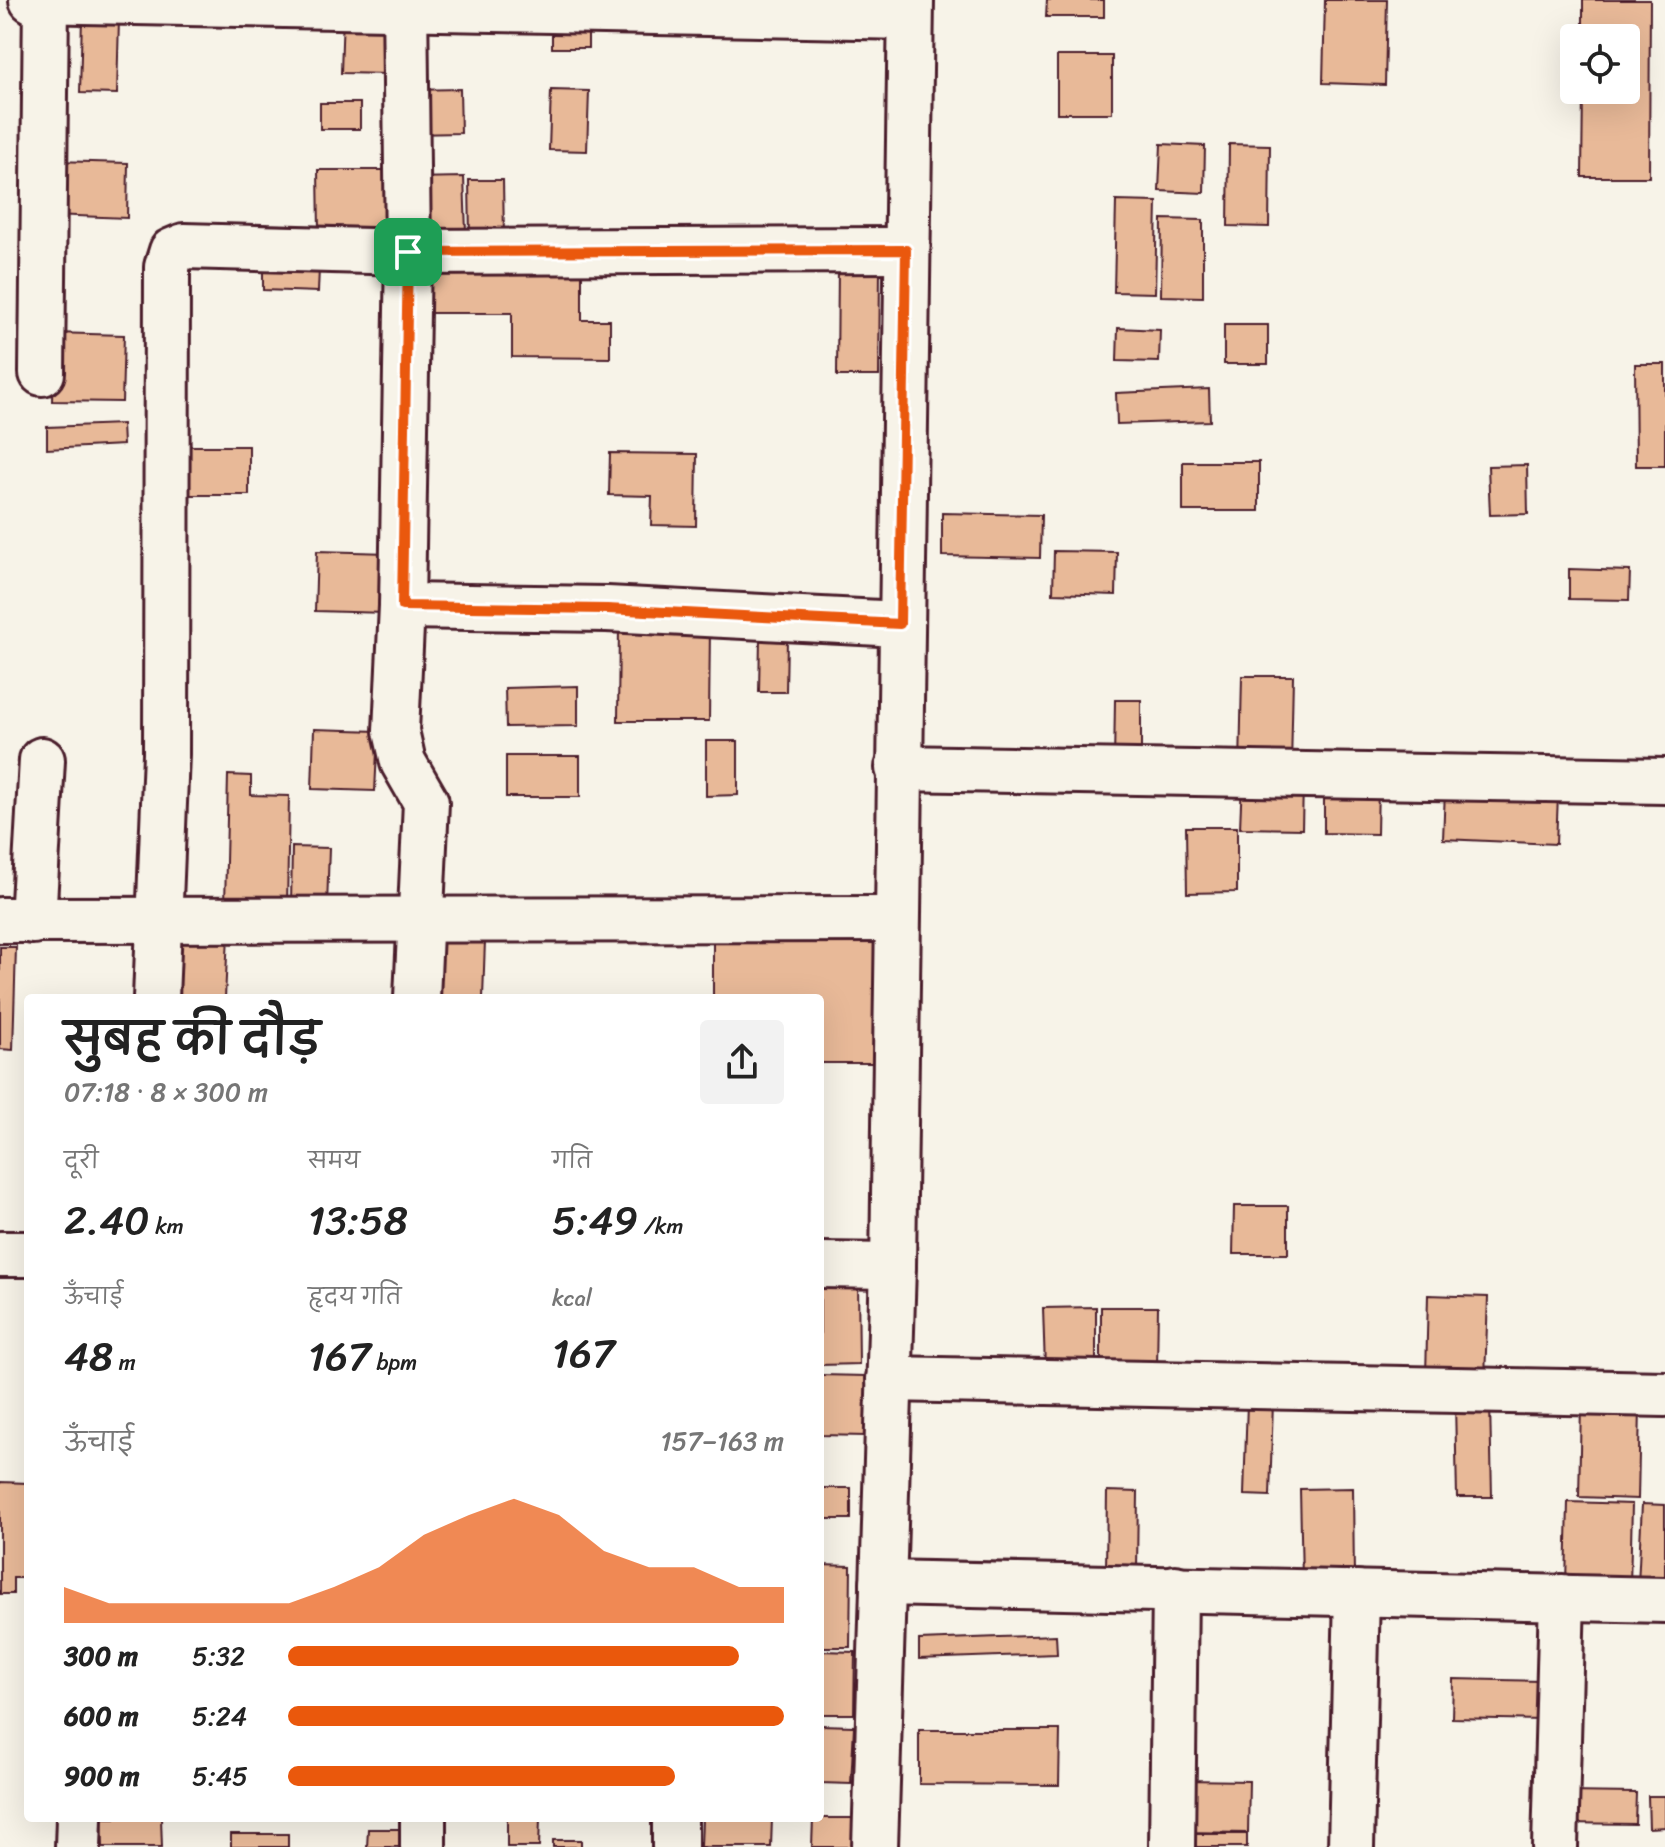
<!DOCTYPE html>
<html lang="hi">
<head>
<meta charset="utf-8">
<style>
  body { margin:0; font-family:Sriracha,"Playpen Sans Deva",sans-serif; background:#f2f2f2; color:#222; height:100vh; display:flex; flex-direction:column; font-size:30px; white-space:nowrap }
  * { box-sizing:border-box; margin:0 }
  p { font-size:26px; color:#767676 }
  .icon { flex:none; width:44px; height:44px; fill:none; stroke:currentColor; stroke-width:2; stroke-linecap:round; stroke-linejoin:round }
  .map { position:relative; flex:1; overflow:hidden }
  .drawer { position:absolute; left:24px; top:994px; width:800px; height:828px; display:flex; flex-direction:column; background:#fff; border-radius:8px; box-shadow:0 8px 32px #0002 }
  .drawer>* { flex:none }
  .tools { position:absolute; left:1560px; top:24px; display:grid; gap:16px }
  .tools a { display:grid; place-items:center; width:80px; height:80px; border-radius:8px; background:#fff; box-shadow:0 8px 32px #0002; font-size:40px }
  .pin { position:absolute; display:grid; place-items:center; width:68px; height:68px; color:#fff; margin:-34px; border-radius:16px; box-shadow:0 4px 12px #0006 }
  .round { display:grid; place-items:center; flex:none; width:84px; height:84px; border-radius:8px; background:#f2f2f2 }
  .overview { display:flex; align-items:center; justify-content:space-between; height:136px; padding:0 40px }
  h1 { font-size:44px; font-weight:600; line-height:60px }
  .stats { display:grid; grid-template-columns:repeat(3,1fr); gap:12px; height:136px; padding:8px 40px }
  .stats div { display:grid; align-content:center }
  .stats b { font-size:40px; font-weight:600 }
  .stats small { font-size:22px; font-weight:400 }
  .stats p { font-size:22px }
  .chart { height:224px; padding:16px 40px }
  .chart p { display:flex; justify-content:space-between }
  .chart svg { width:100%; height:144px; margin-top:8px; fill:#ea580c; opacity:.7 }
  ul { padding:0 40px; list-style:none; font-size:26px }
  li { display:grid; grid-template-columns:128px 96px 1fr; align-items:center; height:60px }
  li i { height:20px; border-radius:10px; background:#ea580c }
  .map>svg:first-child { display:block }
  .building { fill:#e8b998; stroke:#4a1f2b; stroke-width:2 }
  .lines { fill:none; stroke-linecap:round; stroke-linejoin:round }
  .minor-casing { stroke:#4a1f2b; stroke-width:50 }
  .minor { stroke:#f7f3e8; stroke-width:44 }
  .route-casing { stroke:#fff; stroke-width:16 }
  .route { stroke:#ea580c; stroke-width:10 }
</style>
</head>
<body>
<div class="map">
<svg width="1665" height="1847" viewBox="0 0 1665 1847">
  <rect width="100%" height="100%" fill="#f7f3e8"/>
  <filter id="ink" filterUnits="userSpaceOnUse"><feTurbulence type="fractalNoise" baseFrequency=".0125" numOctaves="2"/><feDisplacementMap in="SourceGraphic" scale="16" xChannelSelector="R" yChannelSelector="G"/><feConvolveMatrix kernelMatrix="1 2 1 2 8 2 1 2 1" color-interpolation-filters="sRGB"/></filter>
  <g filter="url(#ink)">
    <g class="building">
      <polygon points="1047,0 1104,0 1104,17 1046,17"/>
      <polygon points="1325,0 1387,0 1385,85 1323,83"/>
      <polygon points="1583,0 1650,0 1649,177 1582,177 1583,90 1626,90 1626,38 1583,38"/>
      <polygon points="343,13 391,14 390,74 341,73"/>
      <polygon points="82,17 119,19 117,94 80,93"/>
      <rect x="552" y="22" width="36" height="26"/>
      <rect x="1057" y="56" width="55" height="57"/>
      <polygon points="460,89 461,133 411,134 411,90"/>
      <polygon points="551,90 589,91 587,151 549,150"/>
      <rect x="320" y="103" width="40" height="26"/>
      <polygon points="1161,144 1205,146 1204,193 1159,191"/>
      <polygon points="1229,144 1270,145 1269,227 1228,226"/>
      <polygon points="54,161 128,163 127,218 52,215"/>
      <polygon points="318,170 389,170 389,231 319,231"/>
      <polygon points="464,177 466,233 412,235 411,178"/>
      <polygon points="469,180 503,180 504,237 470,238"/>
      <polygon points="1116,201 1157,202 1155,293 1114,292"/>
      <polygon points="1162,219 1203,220 1203,297 1161,296"/>
      <polygon points="423,264 582,265 582,320 610,320 610,358 512,357 512,313 423,313"/>
      <polygon points="263,267 319,268 318,292 263,290"/>
      <polygon points="838,267 880,267 879,376 837,376"/>
      <rect x="1224" y="325" width="44" height="39"/>
      <polygon points="1118,328 1160,330 1159,362 1117,361"/>
      <polygon points="54,333 124,335 122,402 52,401"/>
      <polygon points="1635,364 1665,364 1665,466 1636,466"/>
      <polygon points="1209,389 1210,421 1117,424 1116,393"/>
      <polygon points="122,424 123,445 47,449 47,427"/>
      <rect x="176" y="446" width="73" height="49"/>
      <polygon points="610,453 697,454 696,526 651,525 652,496 609,495"/>
      <rect x="1183" y="462" width="76" height="49"/>
      <polygon points="1527,465 1528,514 1490,515 1488,466"/>
      <polygon points="942,513 1041,515 1040,558 942,556"/>
      <polygon points="317,551 389,553 386,613 315,611"/>
      <polygon points="1054,551 1117,552 1116,595 1053,593"/>
      <polygon points="1569,569 1630,571 1629,600 1569,599"/>
      <polygon points="619,625 710,626 709,721 618,721"/>
      <polygon points="760,638 787,639 786,692 759,692"/>
      <polygon points="1242,676 1293,676 1291,768 1240,767"/>
      <polygon points="578,686 578,726 506,727 505,688"/>
      <polygon points="1115,700 1141,700 1141,766 1114,765"/>
      <polygon points="314,729 378,731 375,791 312,789"/>
      <polygon points="706,741 738,741 738,795 706,796"/>
      <rect x="506" y="756" width="74" height="41"/>
      <polygon points="228,775 251,776 251,795 289,796 287,906 225,905"/>
      <polygon points="1242,780 1303,782 1302,829 1240,828"/>
      <polygon points="1324,783 1378,784 1377,834 1324,833"/>
      <polygon points="1445,791 1558,795 1556,844 1443,839"/>
      <polygon points="1186,827 1237,827 1237,892 1187,893"/>
      <polygon points="292,847 329,848 327,907 291,906"/>
      <polygon points="173,933 228,935 225,998 171,998"/>
      <polygon points="425,938 485,940 483,998 424,998"/>
      <polygon points="713,938 875,938 875,1063 820,1063 820,998 713,998"/>
      <polygon points="0,947 16,947 13,1050 0,1049"/>
      <polygon points="1234,1206 1288,1206 1288,1254 1233,1254"/>
      <polygon points="858,1281 859,1364 820,1365 820,1282"/>
      <polygon points="1428,1295 1488,1297 1485,1378 1426,1376"/>
      <polygon points="1096,1307 1096,1368 1045,1368 1043,1308"/>
      <polygon points="1101,1307 1158,1307 1157,1368 1101,1368"/>
      <polygon points="820,1375 866,1376 865,1436 820,1435"/>
      <polygon points="1247,1402 1273,1402 1270,1496 1244,1495"/>
      <polygon points="1490,1402 1492,1497 1457,1497 1455,1403"/>
      <polygon points="1581,1405 1640,1407 1638,1499 1579,1497"/>
      <polygon points="0,1482 28,1483 28,1578 13,1578 13,1594 0,1594"/>
      <rect x="820" y="1488" width="31" height="31"/>
      <polygon points="1353,1488 1354,1579 1302,1580 1300,1489"/>
      <polygon points="1107,1491 1138,1492 1137,1570 1106,1570"/>
      <polygon points="1568,1502 1632,1504 1630,1587 1566,1585"/>
      <polygon points="1642,1504 1665,1505 1665,1587 1638,1585"/>
      <polygon points="820,1565 851,1566 850,1647 820,1647"/>
      <polygon points="1056,1635 1057,1654 919,1659 919,1640"/>
      <polygon points="820,1651 855,1652 854,1714 820,1714"/>
      <polygon points="1453,1679 1542,1681 1542,1720 1452,1718"/>
      <polygon points="820,1725 854,1726 851,1784 820,1783"/>
      <polygon points="919,1730 1060,1730 1059,1785 919,1784"/>
      <polygon points="1185,1780 1249,1781 1248,1833 1184,1832"/>
      <polygon points="1563,1792 1636,1793 1635,1824 1563,1823"/>
      <polygon points="1648,1796 1665,1796 1665,1827 1649,1828"/>
      <polygon points="102,1818 161,1818 162,1847 103,1847"/>
      <polygon points="507,1818 540,1818 539,1847 507,1847"/>
      <polygon points="702,1818 772,1818 771,1847 701,1847"/>
      <polygon points="813,1818 860,1818 859,1847 812,1847"/>
      <polygon points="368,1829 411,1829 411,1847 367,1847"/>
      <rect x="231" y="1834" width="57" height="13"/>
      <rect x="1184" y="1834" width="63" height="13"/>
      <rect x="553" y="1840" width="28" height="7"/>
    </g>
    <g class="lines">
      <g class="minor-casing">
        <g id="minor">
          <polyline points="32,0 910,17"/>
          <polyline points="405,0 408,252 402,606 396,731 403,762 426,802 417,998"/>
          <polyline points="42,373 46,0"/>
          <polyline points="402,606 607,609 900,624"/>
          <polyline points="898,768 1665,781"/>
          <polyline points="0,920 896,919"/>
          <polyline points="33,921 42,760"/>
          <polyline points="156,998 166,754 167,267 172,251 184,246 408,252 906,250"/>
          <polyline points="0,1254 28,1254"/>
          <polyline points="820,1265 893,1266"/>
          <polyline points="889,1379 1665,1394"/>
          <polyline points="883,1583 1665,1600"/>
          <polyline points="78,1847 79,1818"/>
          <polyline points="423,1847 423,1818"/>
          <polyline points="675,1847 675,1818"/>
          <polyline points="875,1847 893,1266 911,0"/>
          <polyline points="1172,1847 1175,1588"/>
          <polyline points="1351,1847 1357,1593"/>
          <polyline points="1555,1847 1562,1597"/>
        </g>
      </g>
      <use href="#minor" class="minor"/>
    </g>
  </g>
  <g class="lines" filter="url(#ink)">
    <g class="route-casing">
      <polygon id="route" points="906,250 900,624 607,609 402,606 408,252"/>
    </g>
    <use href="#route" class="route"/>
  </g>
</svg>
<div class="tools">
<a><svg class="icon" aria-label="locate" viewBox="0 0 24 24"><circle cx="12" cy="12" r="6"/><path d="M12 2v4M12 18v4M2 12h4M18 12h4"/></svg></a>
</div>
<div class="pin" style="left:408px;top:252px;background:#1e9e55"><svg class="icon" aria-label="arrive" viewBox="0 0 24 24"><path d="M6 21V4h12l-3 4 3 4H6"/></svg></div>
<section class="drawer">
<div class="overview"><div><h1>सुबह की दौड़</h1><p>07:18 · 8 × 300 m</p></div><a class="round"><svg class="icon" aria-label="share" viewBox="0 0 24 24"><path d="M12 15V3M7 8l5-5 5 5M5 13v7h14v-7"/></svg></a></div>
<div class="stats">
<div><p>दूरी</p><b>2.40<small> km</small></b></div>
<div><p>समय</p><b>13:58</b></div>
<div><p>गति</p><b>5:49<small> /km</small></b></div>
</div>
<div class="stats">
<div><p>ऊँचाई</p><b>48<small> m</small></b></div>
<div><p>हृदय गति</p><b>167<small> bpm</small></b></div>
<div><p>kcal</p><b>167</b></div>
</div>
<div class="chart"><p><span>ऊँचाई</span>157–163 m</p>
<svg viewBox="0 0 160 44" preserveAspectRatio="none"><path d="M0 44V33L10 38L20 38L30 38L40 38L50 38L60 33L70 27L80 17L90 11L100 6L110 11L120 22L130 27L140 27L150 33L160 33V44z"/></svg>
</div>
<ul>
<li><b>300 m</b>5:32<i style="width:91%"></i></li>
<li><b>600 m</b>5:24<i style="width:100%"></i></li>
<li><b>900 m</b>5:45<i style="width:78%"></i></li>
</ul>
</section>
</div>
</body>
</html>
